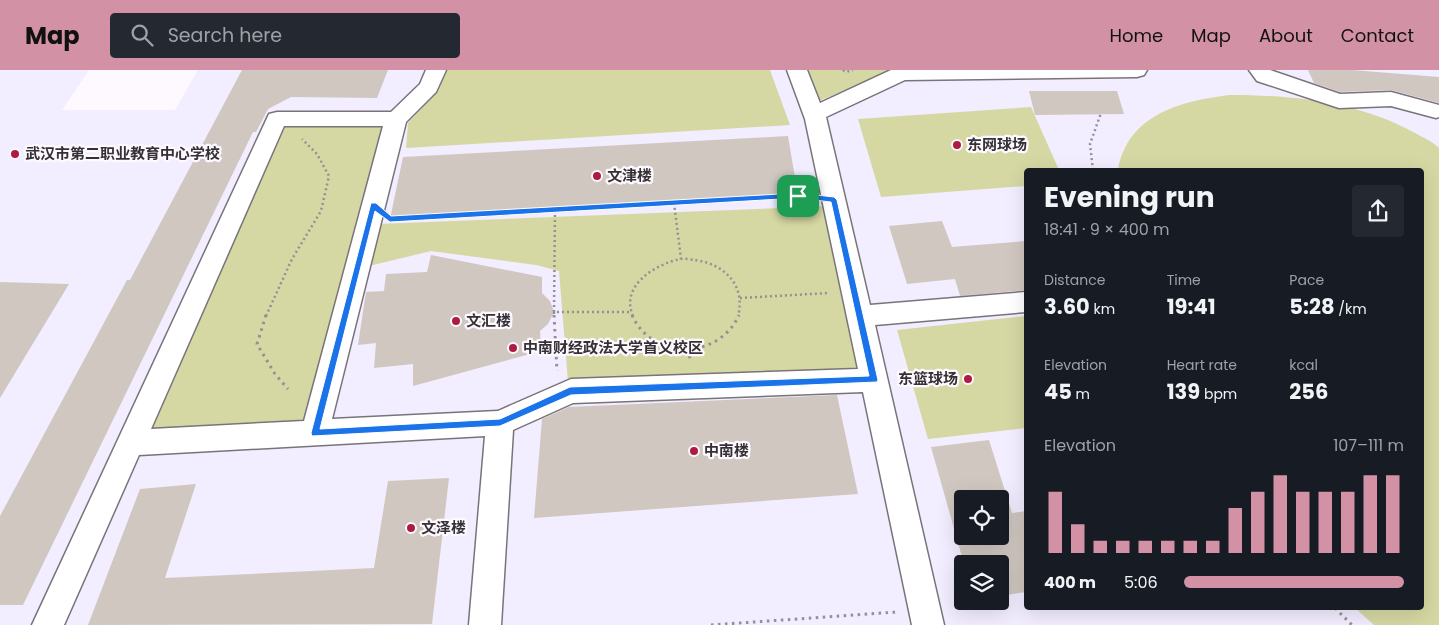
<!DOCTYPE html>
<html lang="en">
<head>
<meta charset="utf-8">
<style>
  body { margin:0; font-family:Poppins,"Noto Sans SC",sans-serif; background:#242831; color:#f1f3f6; height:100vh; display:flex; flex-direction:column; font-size:19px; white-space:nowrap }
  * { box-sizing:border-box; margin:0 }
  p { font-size:16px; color:#9ea1a6 }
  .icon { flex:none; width:28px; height:28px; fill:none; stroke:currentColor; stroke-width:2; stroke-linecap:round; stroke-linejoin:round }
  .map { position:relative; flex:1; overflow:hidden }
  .sheet { position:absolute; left:1024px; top:98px; width:400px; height:442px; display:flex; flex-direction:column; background:#171b24; border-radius:5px; box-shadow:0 5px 20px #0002 }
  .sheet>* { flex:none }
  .buttons { position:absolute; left:954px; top:420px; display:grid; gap:10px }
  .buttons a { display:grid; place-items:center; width:55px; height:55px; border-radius:5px; background:#171b24; box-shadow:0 5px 20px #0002; font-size:25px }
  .pin { position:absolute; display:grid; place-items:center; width:42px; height:42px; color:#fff; margin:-21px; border-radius:10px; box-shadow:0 2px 8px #0006 }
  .round { display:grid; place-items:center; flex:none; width:52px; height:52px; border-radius:5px; background:#242831 }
  .headline { display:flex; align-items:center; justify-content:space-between; height:85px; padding:0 20px }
  h1 { font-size:28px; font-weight:700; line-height:38px }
  .figures { display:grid; grid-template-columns:repeat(3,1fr); gap:8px; height:85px; padding:5px 20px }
  .figures div { display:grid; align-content:center }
  .figures b { font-size:21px; font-weight:700 }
  .figures small { font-size:14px; font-weight:400 }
  .figures p { font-size:14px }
  .chart { height:140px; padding:10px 20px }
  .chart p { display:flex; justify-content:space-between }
  .chart svg { width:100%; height:90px; margin-top:5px; stroke:#d391a5; stroke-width:6 }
  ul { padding:0 20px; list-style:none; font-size:16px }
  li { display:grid; grid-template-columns:80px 60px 1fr; align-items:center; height:38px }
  li i { height:12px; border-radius:6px; background:#d391a5 }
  header { display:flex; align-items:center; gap:30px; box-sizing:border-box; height:70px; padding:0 25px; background:#d391a5; color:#111 }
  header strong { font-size:24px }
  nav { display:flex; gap:28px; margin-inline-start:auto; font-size:18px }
  .search { width:350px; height:45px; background:#242831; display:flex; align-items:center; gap:12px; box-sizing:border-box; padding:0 18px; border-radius:5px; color:#9ea1a6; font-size:19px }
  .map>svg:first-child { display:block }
  .education { fill:#f2edff; fill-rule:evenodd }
  .green { fill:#d5d8a3 }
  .building { fill:#d0c7c1; fill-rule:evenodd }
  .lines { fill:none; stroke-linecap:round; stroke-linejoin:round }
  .minor-casing { stroke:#79737a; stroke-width:3 }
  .path-far1 { stroke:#959096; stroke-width:2.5; stroke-dasharray:2 3; stroke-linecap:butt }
  .path { stroke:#959096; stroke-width:3; stroke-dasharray:2.5 4.5; stroke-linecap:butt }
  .minor { fill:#fff; fill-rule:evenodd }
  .route { fill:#1a73e8; stroke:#fff; fill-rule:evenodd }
  .poi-dot { fill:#ae1a42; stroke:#fef8ff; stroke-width:2 }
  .labels { text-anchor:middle; stroke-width:4.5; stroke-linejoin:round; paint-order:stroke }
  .poi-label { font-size:15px; font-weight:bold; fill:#343135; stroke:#fef8ff; text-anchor:start }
</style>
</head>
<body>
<header>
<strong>Map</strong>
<div class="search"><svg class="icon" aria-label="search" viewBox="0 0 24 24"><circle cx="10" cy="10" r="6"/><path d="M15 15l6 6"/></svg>Search here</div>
<nav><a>Home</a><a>Map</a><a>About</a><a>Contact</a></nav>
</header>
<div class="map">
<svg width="1439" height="555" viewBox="0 0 1439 555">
  <rect width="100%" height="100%" fill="#fef8ff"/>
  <path class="education" d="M0 0H89L62 40H175L198 0H1439V555H0ZM1026 100H1421V538H1026ZM962 429H1000V466H962ZM962 494H1000V531H962Z"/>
  <g class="green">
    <polygon points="446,0 770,0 790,55 406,78 408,53 438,21"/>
    <polygon points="808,0 889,0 868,11 816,32"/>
    <path d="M1230 25C1292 25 1358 32 1413 62 1422 67 1432 71 1439 78V555H1374L1355 538H1421V100H1118C1128 44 1181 31 1230 25Z"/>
    <polygon points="1031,37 1059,100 1026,100 1026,116 881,127 858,49"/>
    <polygon points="285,54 387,54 304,355 146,364"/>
    <polygon points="830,136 866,305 568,312 559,201 536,195 431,181 369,196 379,154"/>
    <polygon points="1026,246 1026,358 928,369 897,260"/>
  </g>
  <g class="building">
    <polygon points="242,0 388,0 377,28 291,27 268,39 256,62 253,62 23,535 0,535 0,446 127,210 130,210"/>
    <polygon points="1308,0 1352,0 1439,7 1439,33 1391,20 1340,22 1314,13"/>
    <polygon points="1029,21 1117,21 1124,44 1035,45"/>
    <polygon points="788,66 798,126 390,149 403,87"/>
    <polygon points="942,151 952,177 1026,171 1026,220 960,226 955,209 907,214 889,156"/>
    <polygon points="431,185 542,207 542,223 550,231 554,242 548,254 540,261 541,281 413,316 413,294 374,298 376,273 358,275 366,222 384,221 386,204 427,202"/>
    <polygon points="0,212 69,214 0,328"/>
    <polygon points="837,325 858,424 534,448 542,349 569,337"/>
    <path d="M989 370 1012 443 1026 441V522L1000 526V494H964L931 377ZM962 429H1000V466H962Z"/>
    <polygon points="449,408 432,554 88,555 140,419 196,414 165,508 374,498 388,411"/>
  </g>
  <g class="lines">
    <g class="minor-casing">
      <g id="minor">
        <path d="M426 0H446L436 22 406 52 332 349 498 341 571 309 858 299 805 49 787 0H807L820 33 891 0H1147L1144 5 1137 7 905 10 826 47 870 235 1026 222V242L875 255 944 555H912L863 322 573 333 513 360 501 555H469L485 366 139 385 64 555H32L269 44 277 42H391L420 14ZM284 56H383L304 351 151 359Z"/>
        <polygon points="1249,0 1270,0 1340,24 1391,22 1439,35 1439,47 1436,48 1391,36 1339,38 1257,11"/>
      </g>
    </g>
    <g class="path-far1">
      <polyline points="843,0 846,2 853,0"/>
      <polyline points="1093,100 1090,74 1101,43"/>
      <polyline points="674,133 681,189"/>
      <polyline points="555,140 554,242 629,242"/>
      <polyline points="395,149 798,126 808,127"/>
      <polyline points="740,228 829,223"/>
      <polyline points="554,242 554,246"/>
      <polyline points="266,246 292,189 321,141 329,106 317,84 302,69"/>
      <path d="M633 246C620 216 654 195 680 189 685 188 691 190 695 190 725 194 746 216 738 246"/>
    </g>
    <g class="path">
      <polyline points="266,245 257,274 275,304 288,319"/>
      <polyline points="554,245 557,301"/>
      <path d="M632 245C652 291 719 290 739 245"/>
      <polyline points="689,279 690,291"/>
      <polyline points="1335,538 1352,555"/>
      <polyline points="711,555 897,542"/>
    </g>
    <use href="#minor" class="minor"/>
  </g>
  <path class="route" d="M798 123 834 127 837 130 878 310 877 312 571 325 500 356 312 366 311 363 371 133H376L391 146ZM798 128 831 132 869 306 570 317 500 349 320 359 375 141 390 152Z"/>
  <g class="poi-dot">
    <circle cx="957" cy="75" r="5"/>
    <circle cx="15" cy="84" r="5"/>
    <circle cx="597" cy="106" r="5"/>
    <circle cx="456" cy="251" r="5"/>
    <circle cx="513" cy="278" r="5"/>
    <circle cx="968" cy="309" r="5"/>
    <circle cx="694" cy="381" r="5"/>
    <circle cx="411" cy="458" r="5"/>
  </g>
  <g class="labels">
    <g class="poi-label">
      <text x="967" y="80">东网球场</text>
      <text x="25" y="89">武汉市第二职业教育中心学校</text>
      <text x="607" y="111">文津楼</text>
      <text x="466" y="256">文汇楼</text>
      <text x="523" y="283">中南财经政法大学首义校区</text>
      <text x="958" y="314" text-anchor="end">东篮球场</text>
      <text x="704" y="386">中南楼</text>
      <text x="421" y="463">文泽楼</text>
    </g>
  </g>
</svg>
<div class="buttons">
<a><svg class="icon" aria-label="locate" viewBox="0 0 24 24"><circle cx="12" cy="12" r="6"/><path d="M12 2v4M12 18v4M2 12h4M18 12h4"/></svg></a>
<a><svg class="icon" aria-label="layers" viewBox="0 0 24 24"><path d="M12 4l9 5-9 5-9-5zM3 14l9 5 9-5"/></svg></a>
</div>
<div class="pin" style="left:798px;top:126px;background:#1e9e55"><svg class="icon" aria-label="arrive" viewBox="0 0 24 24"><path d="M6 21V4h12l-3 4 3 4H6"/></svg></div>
<section class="sheet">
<div class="headline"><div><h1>Evening run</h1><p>18:41 · 9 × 400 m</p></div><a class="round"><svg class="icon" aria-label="share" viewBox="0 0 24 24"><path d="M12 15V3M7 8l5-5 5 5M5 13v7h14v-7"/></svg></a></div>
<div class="figures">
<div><p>Distance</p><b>3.60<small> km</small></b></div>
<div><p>Time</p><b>19:41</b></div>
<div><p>Pace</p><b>5:28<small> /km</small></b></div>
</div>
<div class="figures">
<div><p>Elevation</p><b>45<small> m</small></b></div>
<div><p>Heart rate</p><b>139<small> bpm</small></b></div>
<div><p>kcal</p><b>256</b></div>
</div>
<div class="chart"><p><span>Elevation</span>107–111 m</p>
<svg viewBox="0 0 160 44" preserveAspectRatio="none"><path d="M5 44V14M15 44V30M25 44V38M35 44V38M45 44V38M55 44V38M65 44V38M75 44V38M85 44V22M95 44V14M105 44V6M115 44V14M125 44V14M135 44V14M145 44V6M155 44V6"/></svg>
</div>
<ul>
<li><b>400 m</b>5:06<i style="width:100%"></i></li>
</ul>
</section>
</div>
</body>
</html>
